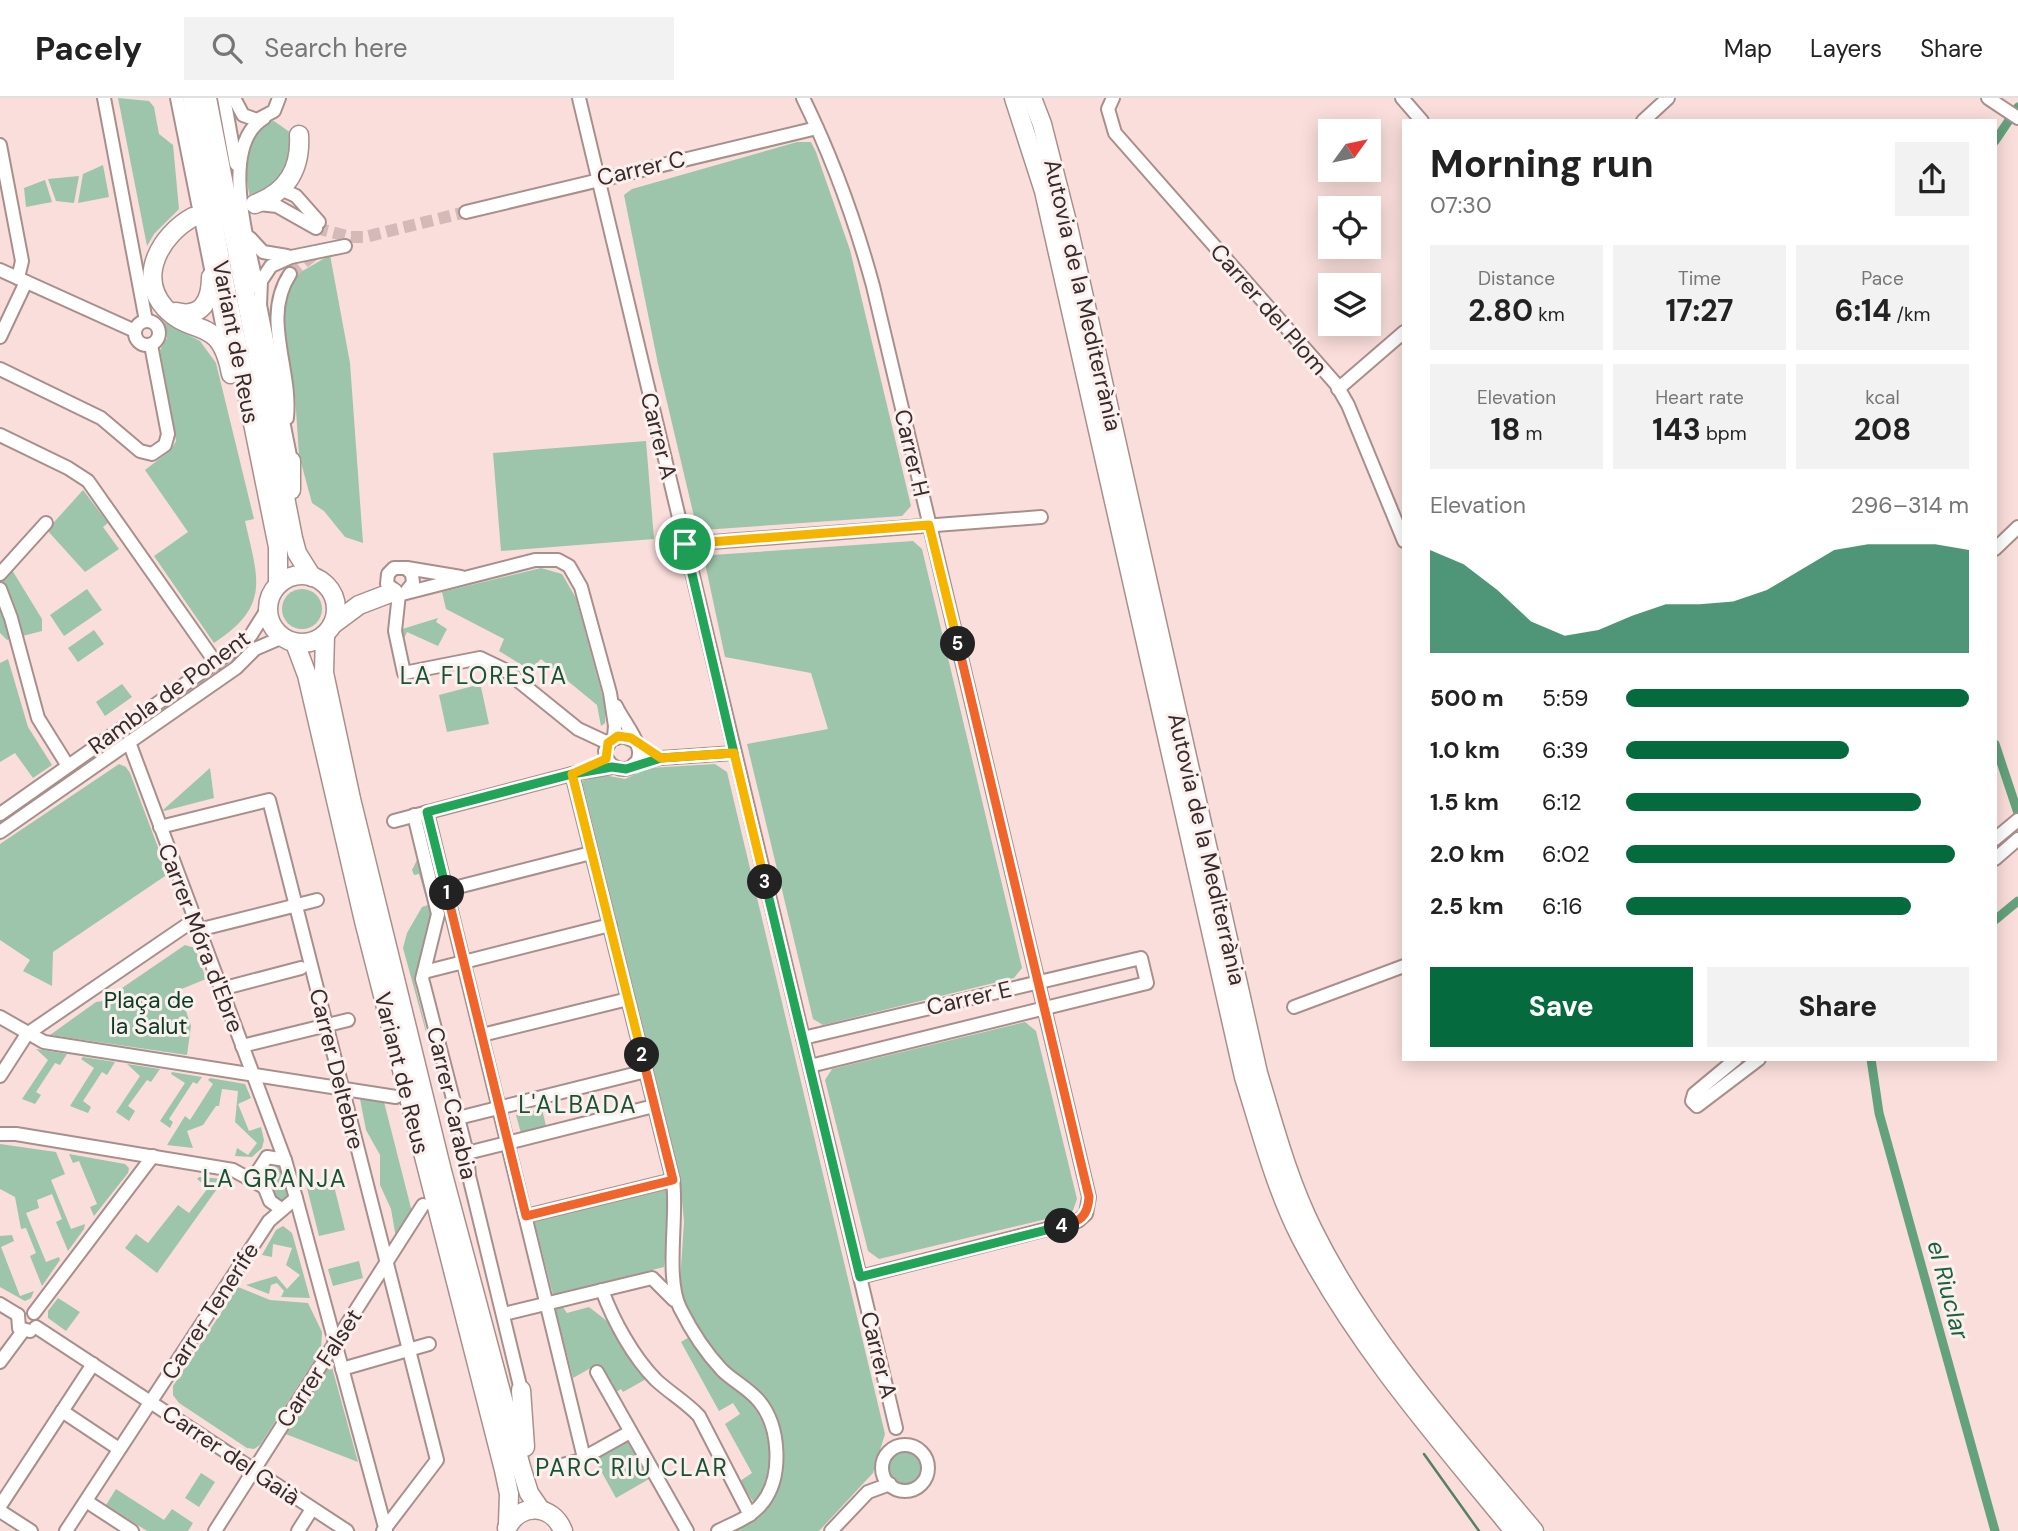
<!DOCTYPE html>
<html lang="en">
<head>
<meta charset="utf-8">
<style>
  body { margin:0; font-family:"DM Sans",sans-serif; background:#f2f2f2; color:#222; height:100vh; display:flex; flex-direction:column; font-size:26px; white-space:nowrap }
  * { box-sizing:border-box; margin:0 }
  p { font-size:23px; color:#767676 }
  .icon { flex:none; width:38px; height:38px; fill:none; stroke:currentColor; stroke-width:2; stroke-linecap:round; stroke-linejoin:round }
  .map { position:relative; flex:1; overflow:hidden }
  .sheet { position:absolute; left:1402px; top:21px; width:595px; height:942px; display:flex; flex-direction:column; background:#fff; border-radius:0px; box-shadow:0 4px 18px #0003 }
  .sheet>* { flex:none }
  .needle { width:46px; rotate:57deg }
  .buttons { position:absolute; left:1318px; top:21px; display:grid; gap:14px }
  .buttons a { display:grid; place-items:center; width:63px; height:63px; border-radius:0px; background:#fff; box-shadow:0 4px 18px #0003; font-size:35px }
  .pin { position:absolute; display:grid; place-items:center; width:60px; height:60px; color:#fff; margin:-30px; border:4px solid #fff; border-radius:50%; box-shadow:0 2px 7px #0007 }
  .km { position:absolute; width:35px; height:35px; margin:-18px; border-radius:50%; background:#222; color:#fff; font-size:19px; line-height:35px; text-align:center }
  .round { display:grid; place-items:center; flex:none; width:74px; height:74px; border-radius:0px; background:#f2f2f2 }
  .overview { display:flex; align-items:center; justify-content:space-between; height:119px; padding:0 28px }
  h1 { font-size:38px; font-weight:700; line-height:52px }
  .stats { display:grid; grid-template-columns:repeat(3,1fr); gap:10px; height:119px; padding:7px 28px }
  .stats div { display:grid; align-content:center; border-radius:0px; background:#f2f2f2; text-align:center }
  .stats b { font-size:30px; font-weight:700 }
  .stats small { font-size:19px; font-weight:400 }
  .stats p { font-size:19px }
  .chart { height:196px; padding:14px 28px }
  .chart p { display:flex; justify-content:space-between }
  .chart svg { width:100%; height:126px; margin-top:7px; fill:#066a3f; opacity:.7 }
  .action { display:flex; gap:14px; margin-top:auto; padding:14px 28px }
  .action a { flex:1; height:80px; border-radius:0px; background:#066a3f; color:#fff; font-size:28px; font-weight:700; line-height:80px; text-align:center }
  .action a+a { background:#f2f2f2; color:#222 }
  ul { padding:0 28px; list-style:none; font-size:23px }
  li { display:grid; grid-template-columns:112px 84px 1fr; align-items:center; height:52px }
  li i { height:18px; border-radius:9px; background:#066a3f }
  header { display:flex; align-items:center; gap:42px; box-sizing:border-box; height:98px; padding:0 35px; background:#fff; border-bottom:2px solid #e0e0e0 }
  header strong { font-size:33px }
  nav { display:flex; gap:38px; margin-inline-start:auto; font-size:24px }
  .search { width:490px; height:63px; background:#f2f2f2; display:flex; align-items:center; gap:18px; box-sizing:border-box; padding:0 24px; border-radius:0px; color:#767676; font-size:26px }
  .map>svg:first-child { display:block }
  .green { fill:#9cc5ab }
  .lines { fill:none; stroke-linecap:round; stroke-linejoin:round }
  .stream { stroke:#567f64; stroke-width:2.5 }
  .canal { stroke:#63a27c; stroke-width:9 }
  .minor-tunnel { stroke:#d3bab8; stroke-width:12; stroke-dasharray:12 6; stroke-linecap:butt }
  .minor-casing { stroke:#a98f8c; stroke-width:16 }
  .highway-casing { stroke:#a98f8c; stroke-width:21 }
  .minor { stroke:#fff; stroke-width:12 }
  .highway { stroke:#fff; stroke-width:18 }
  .split-1-casing { stroke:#fff; stroke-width:14 }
  .split-2-casing { stroke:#fff; stroke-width:14 }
  .split-3-casing { stroke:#fff; stroke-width:14 }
  .split-4-casing { stroke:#fff; stroke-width:14 }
  .split-5-casing { stroke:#fff; stroke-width:14 }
  .split-6-casing { stroke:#fff; stroke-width:14 }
  .split-1 { stroke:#22a559; stroke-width:9 }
  .split-2 { stroke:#f0652b; stroke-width:9 }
  .split-3 { stroke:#f5b400; stroke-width:9 }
  .split-4 { stroke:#22a559; stroke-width:9 }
  .split-5 { stroke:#f0652b; stroke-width:9 }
  .split-6 { stroke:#f5b400; stroke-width:9 }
  .labels { text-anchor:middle; stroke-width:6; stroke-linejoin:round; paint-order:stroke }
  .street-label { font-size:23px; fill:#372c2b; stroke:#fbf0ee }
  .park-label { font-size:23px; fill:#083d24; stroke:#fbf0ee }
  .neighbourhood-label { font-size:24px; letter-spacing:2px; fill:#175234; stroke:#fbf0ee }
  .water-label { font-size:24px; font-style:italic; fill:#18623d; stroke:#fbf0ee }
</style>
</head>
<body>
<header>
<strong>Pacely</strong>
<div class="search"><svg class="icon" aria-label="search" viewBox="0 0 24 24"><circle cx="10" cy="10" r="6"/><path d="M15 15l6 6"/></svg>Search here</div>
<nav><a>Map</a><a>Layers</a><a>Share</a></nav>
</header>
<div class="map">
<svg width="2018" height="1433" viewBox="0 0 2018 1433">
  <rect width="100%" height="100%" fill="#fadedb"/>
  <g class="green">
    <polygon points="118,0 149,3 154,9 159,36 173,47 179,111 154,136 147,148"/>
    <path d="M274 23 291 35C296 70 280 87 250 100 245 76 238 26 274 23Z"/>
    <polygon points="797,44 811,44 816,54 850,152 911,408 902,418 703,432 696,427 658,266 624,97 632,91"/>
    <polygon points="103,67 109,99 78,105 83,76"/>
    <polygon points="79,78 74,105 56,103 48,81"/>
    <polygon points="45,82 52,104 26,109 24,90"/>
    <polygon points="330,157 350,265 363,445 345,439 324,413 312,405 299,357 295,297 282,213 288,191 299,175"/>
    <path d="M164 224 200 243 216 265 254 421 245 423C258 481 271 508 214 545L154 458 188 434 145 372 171 352 176 343 160 252 167 240Z"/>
    <polygon points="646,343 654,441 501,453 493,355"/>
    <polygon points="83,392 108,425 103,429 119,451 85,474 47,432"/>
    <polygon points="913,443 922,451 1022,870 1014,880 823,927 813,921 747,646 828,631 811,575 725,559 705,465 712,457"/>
    <polygon points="541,470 562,476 576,500 606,611 605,625 601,628 597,607 541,561 530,572 499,553 504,541 446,511 442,494"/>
    <polygon points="12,472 42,521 42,533 7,542 0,535 0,486"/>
    <circle cx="302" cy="511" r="20"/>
    <polygon points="87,491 102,512 64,538 50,517"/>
    <polygon points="438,520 436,524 447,531 438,548 407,534 402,545 399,532"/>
    <polygon points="94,532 104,546 78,564 68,550"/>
    <polygon points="8,561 28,629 52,667 33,680 15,655 0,664 0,565"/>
    <polygon points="122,586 132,599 105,618 96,604"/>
    <polygon points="477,587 481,589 489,626 447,634 439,597"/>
    <polygon points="119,666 126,669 130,675 168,776 53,854 52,888 23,873 30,862 0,842 0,746"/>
    <polygon points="715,666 727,674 885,1336 873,1375 819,1433 736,1433 771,1399 775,1326 717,1261 679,1199 684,1124 680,1079 582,683 604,677 625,681 649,670"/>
    <polygon points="210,670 214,700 164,713 163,712"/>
    <polygon points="418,760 431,815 414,882 434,963 403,850 407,835 422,809 428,807 419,776 414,777 412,772"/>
    <polygon points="185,847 195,850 206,881 179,892 191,928 187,957 50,937 96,904 103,903"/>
    <polygon points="1025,924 1036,933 1077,1101 1072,1115 879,1161 868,1153 825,982 832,971"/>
    <polygon points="36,951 67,956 60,967 55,965 36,994 41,997 35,1006 22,1001 48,962"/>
    <polygon points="83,959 115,964 107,977 102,974 83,1003 91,1009 88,1015 70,1008 94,970 81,961"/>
    <polygon points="127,966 160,971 151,984 147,982 128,1008 135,1013 129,1023 116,1014 140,978"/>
    <polygon points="172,974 202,979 197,986 193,984 169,1021 173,1024 170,1030 160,1023 185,985 171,976"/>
    <polygon points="210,980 245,986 251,1000 238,1006 249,1033 261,1029 264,1042 262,1050 252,1059 235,1058 237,1050 248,1057 257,1045 235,1024 238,993 222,991 219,1008 216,1008 203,1027 187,1033 193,1050 167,1047 185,1018 190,1022 213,986 208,982"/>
    <polygon points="360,1001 384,1004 412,1114 396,1140 391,1111 380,1087 380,1057 366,1032"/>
    <polygon points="542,1011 546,1028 571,1021 573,1026 522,1039 516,1017"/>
    <polygon points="0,1046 56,1054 65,1076 51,1082 71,1131 85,1126 84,1131 68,1153 56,1124 62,1121 52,1096 37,1102 39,1110 26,1115 46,1164 59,1159 60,1162 42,1188 30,1158 36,1155 26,1130 21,1131 15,1099 0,1091"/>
    <polygon points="69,1056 125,1066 129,1070 128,1075 94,1118 90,1109 97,1106 79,1063 73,1065"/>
    <polygon points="270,1064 280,1065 290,1100 281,1105 275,1103 263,1075"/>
    <polygon points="199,1079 224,1081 157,1175 125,1150 136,1136 148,1145 178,1107 189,1115 208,1090 197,1081"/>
    <polygon points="332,1080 345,1132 319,1138 306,1086"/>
    <polygon points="666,1090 669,1129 664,1169 553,1197 534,1122"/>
    <polygon points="283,1128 292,1135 310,1200 281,1199 284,1193 277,1185 271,1187 269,1196 246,1187 276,1178 287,1191 300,1177 286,1167 292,1150 273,1146 272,1159 262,1157 276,1132"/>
    <polygon points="12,1137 14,1143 1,1149 20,1198 34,1193 31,1200 25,1203 0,1189 0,1138"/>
    <polygon points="359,1163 363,1180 333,1188 328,1171"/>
    <polygon points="238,1189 270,1202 308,1205 322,1234 321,1252 260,1347 254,1351 247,1350 179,1305 173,1297 173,1288"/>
    <polygon points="58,1200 80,1214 66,1233 48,1220 48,1213"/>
    <polygon points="562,1208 567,1215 589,1209 612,1227 648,1280 623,1294 621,1291 613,1296 596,1267 573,1280 555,1210"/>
    <path d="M691 1238C698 1249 705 1264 714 1274 724 1285 738 1290 748 1301 775 1327 778 1376 754 1405L740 1383 752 1375 725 1326 740 1316 733 1305 719 1313 681 1244Z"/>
    <polygon points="330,1262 358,1364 283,1335"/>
    <polygon points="627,1343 649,1381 616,1400 595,1362"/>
    <circle cx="905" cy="1370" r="18"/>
    <polygon points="201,1375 215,1384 199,1409 185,1400"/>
    <polygon points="116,1391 164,1422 172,1411 193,1425 188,1433 147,1433 106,1407"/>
  </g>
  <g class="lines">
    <polyline class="stream" points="1424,1356 1479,1433"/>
    <g class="canal">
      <polyline points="1995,43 2018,9"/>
      <polyline points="1995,646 2018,715"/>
      <polyline points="1995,822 2018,803"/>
      <polyline points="1871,961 1879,1015 1995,1433"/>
    </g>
    <g class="minor-tunnel">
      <polyline points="316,130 351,139 365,139 466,114"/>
      <polyline points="290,176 317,154"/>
    </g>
    <g class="minor-casing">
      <g id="minor">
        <polyline points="104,0 146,223"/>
        <polyline points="177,0 227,251"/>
        <polyline points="224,0 236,66"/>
        <polyline points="234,0 243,17 257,22 274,13 279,0"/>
        <polyline points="579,0 896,1330"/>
        <path d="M803 0C833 61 855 122 873 188L1089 1099 1086 1116 1078 1123 860 1179"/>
        <polyline points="1113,0 1108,11 1115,35 1336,286 1348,307 1404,443"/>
        <polyline points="1402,0 1422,23"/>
        <polyline points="1988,0 2018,20"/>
        <polyline points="1643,23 1668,0"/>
        <polyline points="0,47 22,163 18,180"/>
        <polyline points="281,91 296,98 319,124"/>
        <polyline points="259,106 277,108 316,130"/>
        <polyline points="466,114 817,30"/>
        <polyline points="250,140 263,154 287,158"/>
        <polyline points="0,172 135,233"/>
        <path d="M257 189C249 145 218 48 264 20"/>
        <circle cx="147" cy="235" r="12"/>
        <polyline points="0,239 26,184"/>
        <polyline points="0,271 101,320 140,353 152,356 165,347 168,336 151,247"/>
        <polyline points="1338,291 1404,234"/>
        <path d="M287 320C292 270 261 220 290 176"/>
        <polyline points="0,337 68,370 88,383 216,565"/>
        <polyline points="291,363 260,207 261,183 271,168 291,159 345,148"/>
        <polyline points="686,446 1041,419"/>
        <polyline points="1995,451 2018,429"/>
        <polyline points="407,470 461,479"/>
        <polyline points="0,476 46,425"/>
        <polyline points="0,491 11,520 38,620 68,668"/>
        <polyline points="405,495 413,485 412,476 406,470 394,470 388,476 387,486 399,496 402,496 535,462 558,462 569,468 581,489 610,595 615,628 614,639"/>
        <polyline points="399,496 395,533 404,575 480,560 505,572 578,631 608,645"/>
        <path d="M616 608C622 621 637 639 639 653 641 677 607 677 605 653L611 642 623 638 634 643"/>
        <polyline points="634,666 661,660 734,655"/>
        <path d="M572 676 673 1082C678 1119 665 1179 680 1210 690 1230 706 1255 722 1272 733 1283 748 1290 759 1303 780 1328 783 1378 763 1404 752 1419 734 1425 718 1433"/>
        <polyline points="427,714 584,1360"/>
        <polyline points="0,716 239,548 251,537 268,510"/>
        <polyline points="414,717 438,816 422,881 424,888 467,1055 469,1078 521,1292"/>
        <polyline points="394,723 572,676 612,669"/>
        <polyline points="160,729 269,702 437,1362 383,1433"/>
        <polyline points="0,734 236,570 255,551 283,539"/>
        <polyline points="1995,741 2018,722"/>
        <polyline points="1995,761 2018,741"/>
        <polyline points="446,792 591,755"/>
        <polyline points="198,832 317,802"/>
        <polyline points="424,874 610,827"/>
        <polyline points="221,891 301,870"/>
        <polyline points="1294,909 1404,868"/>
        <polyline points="0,919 44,944 396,999"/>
        <polyline points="482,937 628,901"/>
        <polyline points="803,940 1141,860 1147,885 810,968"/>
        <polyline points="242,948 348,922"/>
        <polyline points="1736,961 1694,996 1692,1003 1697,1008 1759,961"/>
        <polyline points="0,978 27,936 194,822"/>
        <polyline points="458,1020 646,973"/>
        <polyline points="0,1036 16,1036 233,1072 264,1089"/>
        <polyline points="467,1055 654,1008"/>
        <polyline points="296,1100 386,1433"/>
        <polyline points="281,1111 270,1103 258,1073 267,1059 285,1062"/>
        <polyline points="526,1118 673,1082"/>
        <path d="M602 1192C613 1222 633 1259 656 1282 670 1295 686 1304 699 1318L750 1417"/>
        <polyline points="0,1206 18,1217"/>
        <polyline points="34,1215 153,1058"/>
        <polyline points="504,1216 652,1180 674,1202"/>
        <polyline points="18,1217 19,1230 30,1233"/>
        <polyline points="36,1229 347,1433"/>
        <polyline points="0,1264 23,1233"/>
        <polyline points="342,1271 429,1246"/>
        <polyline points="597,1274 687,1433"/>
        <polyline points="62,1313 119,1351"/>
        <circle cx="905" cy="1370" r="23"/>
        <polyline points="562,1367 578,1363 630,1334"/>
        <polyline points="86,1403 132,1433"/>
        <polyline points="0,1408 93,1266"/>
        <polyline points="0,1413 31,1433"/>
        <polyline points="66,1433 269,1123 296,1100 285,1062 129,644"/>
        <polyline points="215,1433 423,1107"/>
        <polyline points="298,1433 312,1411"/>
        <polyline points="831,1433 868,1394 890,1386"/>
      </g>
    </g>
    <g class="highway-casing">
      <g id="highway">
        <polyline points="192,0 221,167 278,449 278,487"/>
        <polyline points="207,0 293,440 297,455 312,479"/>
        <path d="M1014 0 1044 93 1244 979C1261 1033 1275 1089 1301 1140 1357 1248 1437 1339 1514 1433"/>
        <path d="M1032 0 1042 26 1068 128 1258 975C1274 1028 1288 1082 1313 1132 1368 1243 1455 1339 1534 1433"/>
        <path d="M255 106C287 94 301 71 299 37"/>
        <path d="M193 119C162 136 136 178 165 210 193 240 220 216 231 276"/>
        <path d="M176 214C202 221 211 202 211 179"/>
        <polyline points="291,363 291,392"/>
        <circle cx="302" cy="511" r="34"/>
        <polyline points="332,527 359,507 393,494"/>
        <polyline points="325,537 324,575 351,701 442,1073 521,1369 529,1395 540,1411"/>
        <polyline points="295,545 307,577 364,823 504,1372 509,1396 508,1426"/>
        <polyline points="521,1292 525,1349"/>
        <path d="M507 1430C520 1404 553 1406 563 1433"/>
      </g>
    </g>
    <use href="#minor" class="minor"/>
    <use href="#highway" class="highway"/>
  </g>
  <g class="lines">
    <g class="split-1-casing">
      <polyline id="split-1" points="447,795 427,714 572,676 612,669 626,671 661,660 734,655 685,446"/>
    </g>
    <g class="split-2-casing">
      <polyline id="split-2" points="447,795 526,1118 673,1082 642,957"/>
    </g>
    <g class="split-3-casing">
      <polyline id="split-3" points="642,957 572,676 606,661 608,645 618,638 631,640 661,660 734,655 765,784"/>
    </g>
    <g class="split-4-casing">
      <polyline id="split-4" points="765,784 860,1179 1062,1128"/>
    </g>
    <g class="split-5-casing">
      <path id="split-5" d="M958 546 1089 1099C1088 1118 1080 1124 1062 1128"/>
    </g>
    <g class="split-6-casing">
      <polyline id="split-6" points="685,446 929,427 958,546"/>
    </g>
    <use href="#split-1" class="split-1"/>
    <use href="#split-2" class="split-2"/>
    <use href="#split-3" class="split-3"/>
    <use href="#split-4" class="split-4"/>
    <use href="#split-5" class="split-5"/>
    <use href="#split-6" class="split-6"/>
  </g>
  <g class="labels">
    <g class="street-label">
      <text transform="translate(641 70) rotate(-13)" y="8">Carrer C</text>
      <text transform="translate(1083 197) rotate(77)" y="8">Autovia de la Mediterrània</text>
      <text transform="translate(1269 211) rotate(49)" y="8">Carrer del Plom</text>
      <text transform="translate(236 244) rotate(79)" y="8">Variant de Reus</text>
      <text transform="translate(659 338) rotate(76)" y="8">Carrer A</text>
      <text transform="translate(912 355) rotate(77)" y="8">Carrer H</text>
      <text transform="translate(169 594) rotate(-36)" y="8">Rambla de Ponent</text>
      <text transform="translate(1207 751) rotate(77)" y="8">Autovia de la Mediterrània</text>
      <text transform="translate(201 840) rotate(69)" y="8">Carrer Móra d'Ebre</text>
      <text transform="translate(969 900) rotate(-13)" y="8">Carrer E</text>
      <text transform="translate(337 971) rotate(76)" y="8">Carrer Deltebre</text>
      <text transform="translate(402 975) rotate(76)" y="8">Variant de Reus</text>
      <text transform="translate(452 1005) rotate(77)" y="8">Carrer Carabia</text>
      <text transform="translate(210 1213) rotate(-57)" y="8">Carrer Tenerife</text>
      <text transform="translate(879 1257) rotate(76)" y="8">Carrer A</text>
      <text transform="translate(319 1270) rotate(-57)" y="8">Carrer Falset</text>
      <text transform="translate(231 1357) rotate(34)" y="8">Carrer del Gaià</text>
    </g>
    <g class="park-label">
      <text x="149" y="910">Plaça de<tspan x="149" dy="26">la Salut</tspan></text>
    </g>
    <g class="neighbourhood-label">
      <text x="484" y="586">LA FLORESTA</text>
      <text x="578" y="1015">L'ALBADA</text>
      <text x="275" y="1089">LA GRANJA</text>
      <text x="632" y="1378">PARC RIU CLAR</text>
    </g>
    <g class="water-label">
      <text transform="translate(1948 1192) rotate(75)" y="8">el Riuclar</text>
    </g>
  </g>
</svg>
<div class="buttons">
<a><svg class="needle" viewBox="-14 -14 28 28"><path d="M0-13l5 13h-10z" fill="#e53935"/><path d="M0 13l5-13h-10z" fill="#767676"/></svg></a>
<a><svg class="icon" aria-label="locate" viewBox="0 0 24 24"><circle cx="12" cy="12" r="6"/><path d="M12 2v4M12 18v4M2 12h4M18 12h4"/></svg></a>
<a><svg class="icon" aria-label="layers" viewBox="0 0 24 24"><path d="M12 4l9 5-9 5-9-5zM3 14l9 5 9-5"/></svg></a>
</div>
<div class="pin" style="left:685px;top:446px;background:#1e9e55"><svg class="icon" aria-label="arrive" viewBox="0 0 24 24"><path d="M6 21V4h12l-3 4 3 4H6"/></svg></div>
<b class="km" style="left:447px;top:795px">1</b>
<b class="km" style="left:642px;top:957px">2</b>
<b class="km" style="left:765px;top:784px">3</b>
<b class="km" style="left:1062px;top:1128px">4</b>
<b class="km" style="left:958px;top:546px">5</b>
<section class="sheet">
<div class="overview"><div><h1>Morning run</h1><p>07:30</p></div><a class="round"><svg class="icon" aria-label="share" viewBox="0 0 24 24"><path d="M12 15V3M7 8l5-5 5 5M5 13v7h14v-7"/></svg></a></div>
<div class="stats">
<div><p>Distance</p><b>2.80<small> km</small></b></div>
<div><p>Time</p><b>17:27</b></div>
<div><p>Pace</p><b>6:14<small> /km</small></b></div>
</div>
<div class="stats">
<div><p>Elevation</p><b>18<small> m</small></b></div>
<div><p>Heart rate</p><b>143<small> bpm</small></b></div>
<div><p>kcal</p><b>208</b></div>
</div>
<div class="chart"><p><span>Elevation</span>296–314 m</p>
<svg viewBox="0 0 160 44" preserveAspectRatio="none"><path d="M0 44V8L10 13L20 22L30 33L40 38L50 36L60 31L70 27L80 27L90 26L100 22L110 15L120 8L130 6L140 6L150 6L160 8V44z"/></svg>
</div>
<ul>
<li><b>500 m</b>5:59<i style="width:100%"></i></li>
<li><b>1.0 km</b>6:39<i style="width:65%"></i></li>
<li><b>1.5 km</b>6:12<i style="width:86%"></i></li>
<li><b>2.0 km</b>6:02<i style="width:96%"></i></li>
<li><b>2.5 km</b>6:16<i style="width:83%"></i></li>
</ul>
<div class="action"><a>Save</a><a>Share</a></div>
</section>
</div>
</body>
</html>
